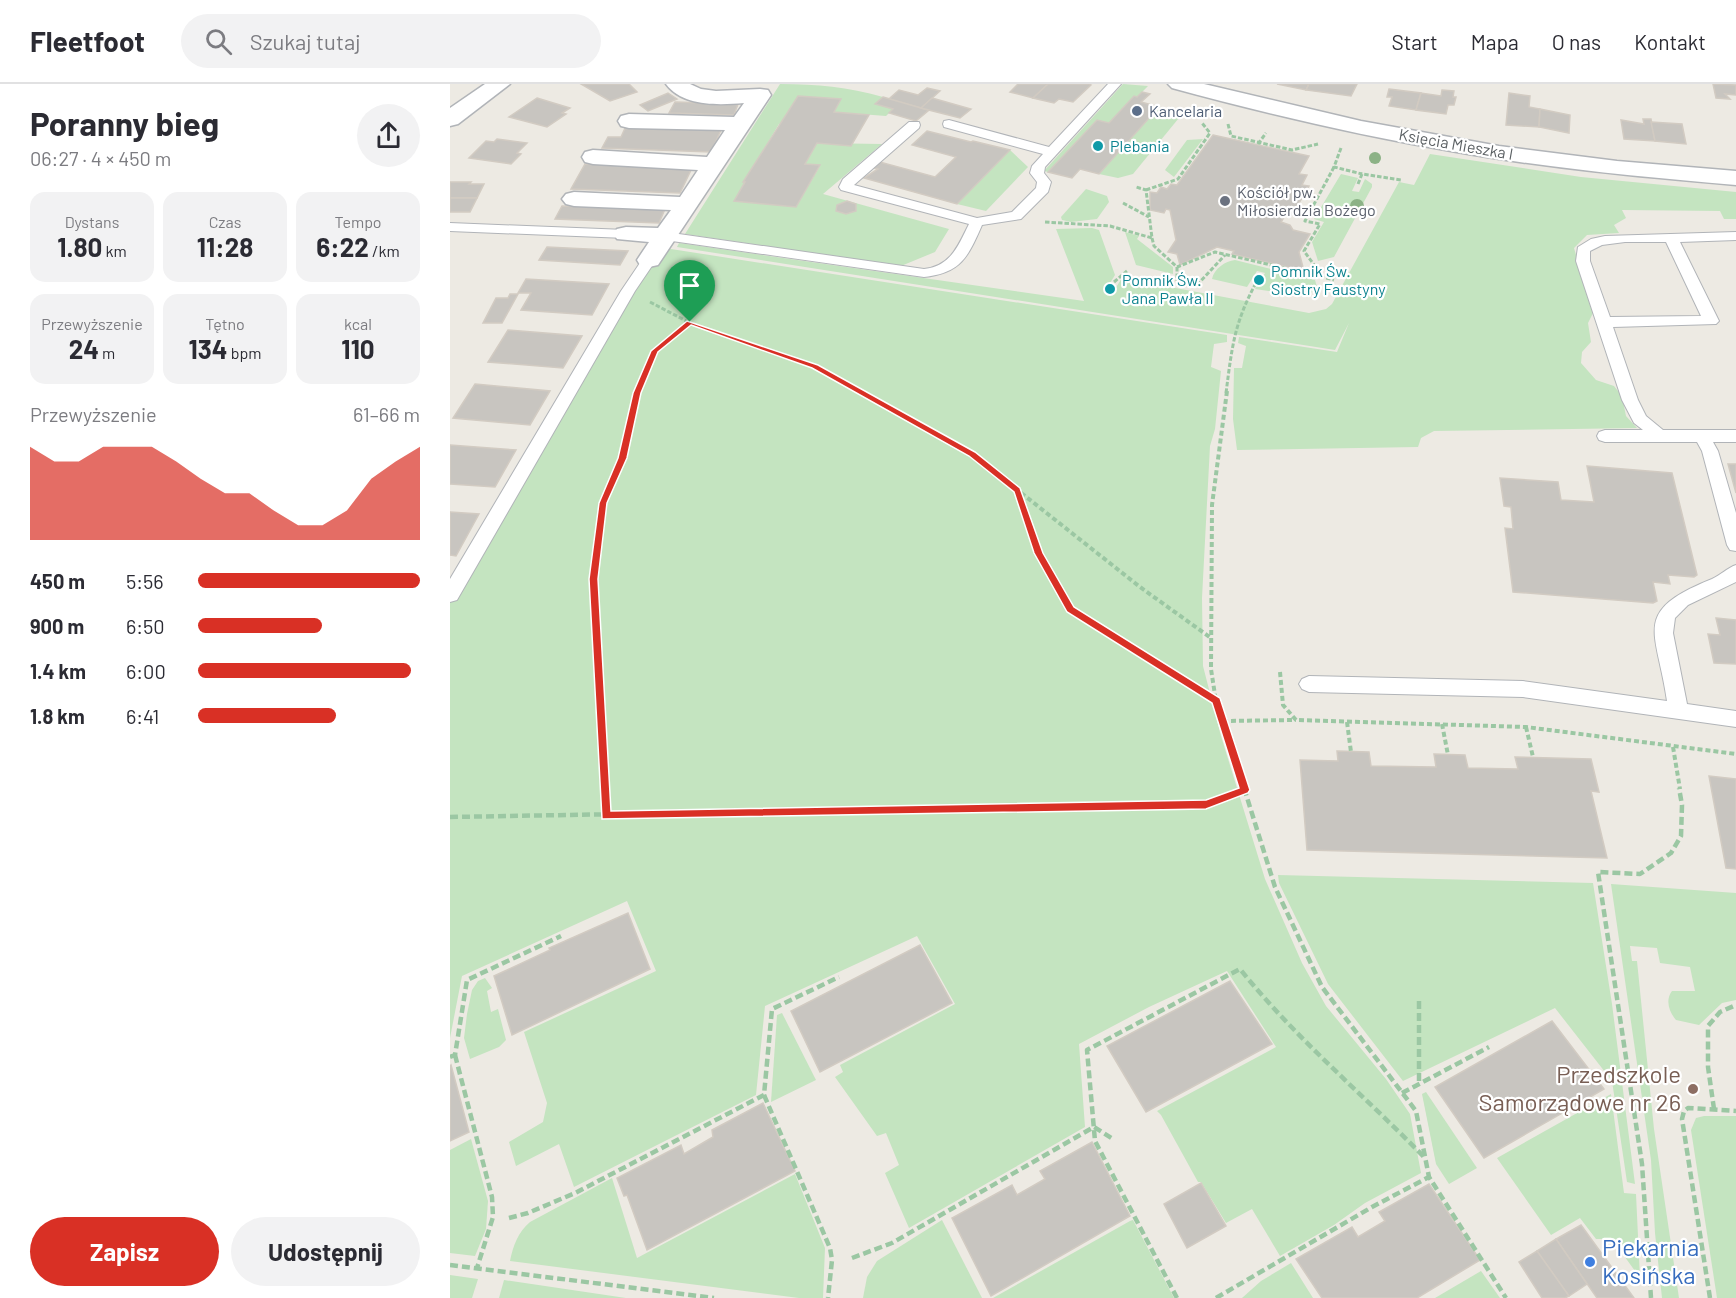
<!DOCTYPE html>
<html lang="pl">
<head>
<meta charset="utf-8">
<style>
  body { margin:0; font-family:Barlow,sans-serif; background:#f2f2f3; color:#2b2b33; height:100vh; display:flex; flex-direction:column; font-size:22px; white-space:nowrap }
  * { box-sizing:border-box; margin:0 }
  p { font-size:20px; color:#7c7c81 }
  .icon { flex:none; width:33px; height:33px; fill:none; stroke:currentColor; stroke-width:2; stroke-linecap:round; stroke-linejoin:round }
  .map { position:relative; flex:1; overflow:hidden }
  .panel { display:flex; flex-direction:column; background:#fff; width:450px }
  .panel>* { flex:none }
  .pin { position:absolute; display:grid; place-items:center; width:51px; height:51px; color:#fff; margin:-62px -26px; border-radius:50% 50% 50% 0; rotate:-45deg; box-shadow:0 0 6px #0007 }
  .pin .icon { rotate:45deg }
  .round { display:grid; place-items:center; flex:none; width:63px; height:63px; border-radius:32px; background:#f2f2f3 }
  .summary { display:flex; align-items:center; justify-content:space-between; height:102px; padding:0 30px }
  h1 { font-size:33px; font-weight:700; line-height:45px }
  .figures { display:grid; grid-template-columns:repeat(3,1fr); gap:9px; height:102px; padding:6px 30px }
  .figures div { display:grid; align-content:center; border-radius:15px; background:#f2f2f3; text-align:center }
  .figures b { font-size:26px; font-weight:700 }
  .figures small { font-size:16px; font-weight:400 }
  .figures p { font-size:16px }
  .chart { height:168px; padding:12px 30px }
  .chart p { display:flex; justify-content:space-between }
  .chart svg { width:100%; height:108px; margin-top:6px; fill:#d93025; opacity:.7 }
  .cta { display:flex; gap:12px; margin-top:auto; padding:12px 30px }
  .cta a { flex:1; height:69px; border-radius:36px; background:#d93025; color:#fff; font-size:24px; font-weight:700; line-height:69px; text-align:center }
  .cta a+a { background:#f2f2f3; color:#2b2b33 }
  ul { padding:0 30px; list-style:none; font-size:20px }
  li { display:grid; grid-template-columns:96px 72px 1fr; align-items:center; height:45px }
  li i { height:15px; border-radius:8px; background:#d93025 }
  header { display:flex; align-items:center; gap:36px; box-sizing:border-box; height:84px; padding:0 30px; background:#fff; border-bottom:2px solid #e1e1e2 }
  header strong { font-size:28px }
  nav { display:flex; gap:33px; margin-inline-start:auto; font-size:21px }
  .search { width:420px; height:54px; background:#f2f2f3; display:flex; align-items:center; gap:15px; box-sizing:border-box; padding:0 21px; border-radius:33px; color:#7c7c81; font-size:22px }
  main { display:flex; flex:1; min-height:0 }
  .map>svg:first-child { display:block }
  .green { fill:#c4e4c0 }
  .building { fill:#c8c5c0; stroke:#d2cbc2; stroke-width:1.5 }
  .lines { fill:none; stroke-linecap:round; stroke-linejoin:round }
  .service-casing { stroke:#b1b4b8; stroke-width:2 }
  .minor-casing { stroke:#b1b4b8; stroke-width:3 }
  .path-far2 { stroke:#9bc7a3; stroke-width:3; stroke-dasharray:4.5 2; stroke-linecap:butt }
  .path-far1 { stroke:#9bc7a3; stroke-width:4; stroke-dasharray:5 3; stroke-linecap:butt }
  .path { stroke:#9bc7a3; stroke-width:4.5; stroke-dasharray:8 4; stroke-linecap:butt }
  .service { fill:#fff; fill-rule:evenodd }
  .minor { fill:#fff; fill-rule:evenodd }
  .tree { fill:#8cb286 }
  .route { fill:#d93025; stroke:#fff; stroke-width:1.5; fill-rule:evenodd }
  .service-dot { fill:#5c6f8a; stroke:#fff; stroke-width:2 }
  .culture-dot { fill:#0f9aa8; stroke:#fff; stroke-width:2 }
  .worship-dot { fill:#6b7280; stroke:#fff; stroke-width:2 }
  .education-dot { fill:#8d6e63; stroke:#fff; stroke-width:2 }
  .shop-dot { fill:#3f7fe0; stroke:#fff; stroke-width:2 }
  .labels { text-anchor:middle; stroke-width:4.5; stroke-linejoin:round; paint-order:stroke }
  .far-service-label { font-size:16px; fill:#4e5e75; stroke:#fff; text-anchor:start }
  .far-street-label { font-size:16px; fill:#5b6063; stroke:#fff }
  .far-culture-label { font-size:16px; fill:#0d838f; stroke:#fff; text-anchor:start }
  .far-worship-label { font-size:16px; fill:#5b616d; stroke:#fff; text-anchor:start }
  .near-education-label { font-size:24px; fill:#785e54; stroke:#fff; text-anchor:end }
  .near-shop-label { font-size:24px; fill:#366cbe; stroke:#fff; text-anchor:start }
</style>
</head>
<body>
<header>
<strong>Fleetfoot</strong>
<div class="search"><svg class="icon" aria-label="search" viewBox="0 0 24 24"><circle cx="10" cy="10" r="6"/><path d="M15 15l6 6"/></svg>Szukaj tutaj</div>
<nav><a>Start</a><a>Mapa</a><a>O nas</a><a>Kontakt</a></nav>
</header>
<main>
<section class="panel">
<div class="summary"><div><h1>Poranny bieg</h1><p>06:27 · 4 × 450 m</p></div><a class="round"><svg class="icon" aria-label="share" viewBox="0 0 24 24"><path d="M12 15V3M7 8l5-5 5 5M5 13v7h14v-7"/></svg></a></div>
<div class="figures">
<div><p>Dystans</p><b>1.80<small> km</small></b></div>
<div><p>Czas</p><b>11:28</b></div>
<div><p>Tempo</p><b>6:22<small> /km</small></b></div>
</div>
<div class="figures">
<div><p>Przewyższenie</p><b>24<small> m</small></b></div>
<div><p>Tętno</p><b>134<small> bpm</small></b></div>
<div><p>kcal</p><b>110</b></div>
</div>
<div class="chart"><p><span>Przewyższenie</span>61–66 m</p>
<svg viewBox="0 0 160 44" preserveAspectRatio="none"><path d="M0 44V6L10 12L20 12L30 6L40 6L50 6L60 12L70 19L80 25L90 25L100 32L110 38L120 38L130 32L140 19L150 12L160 6V44z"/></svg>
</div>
<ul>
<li><b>450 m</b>5:56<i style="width:100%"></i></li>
<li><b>900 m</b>6:50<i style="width:56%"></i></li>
<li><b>1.4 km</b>6:00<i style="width:96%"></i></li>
<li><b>1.8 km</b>6:41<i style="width:62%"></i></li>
</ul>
<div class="cta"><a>Zapisz</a><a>Udostępnij</a></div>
</section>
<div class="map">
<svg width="1286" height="1214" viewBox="0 0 1286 1214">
  <rect width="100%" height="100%" fill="#edeae3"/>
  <g class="green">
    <path d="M330 0C368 0 397 3 433 13L426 20 443 25 436 32 384 28 391 15 329 40 294 98 346 123 370 82 355 80 367 59 432 60 373 110 499 145 485 168 451 182 235 150Z"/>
    <polygon points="673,0 698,2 687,13 684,12 659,39 647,36 598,88 594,87"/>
    <polygon points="709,23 733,29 683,90 668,94 649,90"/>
    <polygon points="753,55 724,93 715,86 737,56"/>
    <polygon points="560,66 578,83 536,127 507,120"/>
    <polygon points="980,70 1131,93 1286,108 1286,135 1274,135 1270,127 1172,126 1176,134 1164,141 1169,149 1137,151 1124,164 1143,229 1138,239 1141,258 1132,268 1131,279 1146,296 1164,302 1172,312 1176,332 1187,344 984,347 971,354 968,363 787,366 783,335 784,284 792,284 796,262 788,259 789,253 887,268 899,239 885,266 227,163 229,159 634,217 606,145 642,144 649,146 665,191 654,209 661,211 672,194 859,229 876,225 882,220 949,98 964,101"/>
    <polygon points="891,90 908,94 902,107 909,108 915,95 922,100 922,103 884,173 868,177 862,158 874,138 864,135"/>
    <polygon points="636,105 657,112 659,118 647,135 621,138 612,136 611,133"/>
    <polygon points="675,148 689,152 687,155 723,183 723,190 686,181"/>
    <polygon points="208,163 777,251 777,258 764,260 761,283 771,287 765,345 760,362 752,514 753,582 771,652 815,795 852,879 876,922 936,995 960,1030 971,1089 915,1119 884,1141 830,1172 802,1125 776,1139 751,1098 748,1098 711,1031 707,1027 826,963 777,887 699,923 629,960 635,1043 459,1144 435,1089 449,1081 436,1049 427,1052 385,993 393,988 390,981 505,920 467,852 315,922 306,1011 124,1103 109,1060 66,1082 59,1058 93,1038 97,1019 74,948 206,887 177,817 12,892 0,954 0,511"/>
    <path d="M785 176 865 196 867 203 858 212H852L805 205 815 189 807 187 797 203 762 195C764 185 775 177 785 176Z"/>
    <polygon points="828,791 1143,799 1162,920 1185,1100 1177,1098 1162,997 1105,924 953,997 878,900 829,799"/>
    <path d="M1161 800 1286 809V916L1272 919 1249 941 1226 936C1219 928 1215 916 1222 907H1245L1240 883 1210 879 1207 864 1180 862 1182 877H1187L1204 1045 1229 1214H1212L1205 1149 1201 1076Z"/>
    <polygon points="35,894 42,904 37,907 41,928 48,925 56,956 49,963 20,975 14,954 17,930 22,906 28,897"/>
    <polygon points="332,929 366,996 321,1018 327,931"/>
    <polygon points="976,1008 1027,1084 999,1100 986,1080 972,1010"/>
    <polygon points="1161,1010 1174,1109 1186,1110 1190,1194 1162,1155 1146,1155 1130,1134 1101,1151 1047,1074"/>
    <polygon points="1254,1032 1286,1032 1286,1214 1267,1214 1241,1046 1246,1034"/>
    <polygon points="21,1055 38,1117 36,1145 25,1172 0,1169 0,1066"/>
    <path d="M345 1090 375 1164 373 1214H349L60 1177C63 1162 68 1148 80 1138L162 1094 187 1174Z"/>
    <polygon points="492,1136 532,1214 413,1214 417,1193 427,1177"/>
    <polygon points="683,1136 724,1214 543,1214 680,1137"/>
    <polygon points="841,1179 863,1214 792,1214 811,1197"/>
    <polygon points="1031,1187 1050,1214 985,1214"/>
    <polygon points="0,1191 28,1195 22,1214 0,1214"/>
    <polygon points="54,1196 176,1214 180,1214 49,1214"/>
  </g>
  <g class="building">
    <polygon points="131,0 179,0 187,8 160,17"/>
    <polygon points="568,0 598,0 583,14 560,8"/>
    <polygon points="598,0 639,0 641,1 623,18 609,15 604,19 583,14"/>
    <polygon points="827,0 859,0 856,6"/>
    <polygon points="859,0 907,0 901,12 856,6"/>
    <polygon points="1263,0 1286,1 1286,11 1275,10 1280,15 1266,14"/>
    <polygon points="477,4 490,7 471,24 439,15 449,6 468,11"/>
    <polygon points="939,5 971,9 966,26 939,22 942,13 937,13"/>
    <polygon points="992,6 1004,7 1003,13 1006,13 1004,21 998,21 996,30 966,26 971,9 991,12"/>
    <polygon points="692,8 700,10 691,18 709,23 649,90 630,85 622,94 598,88 647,36 659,39 684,12 687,13"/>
    <polygon points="218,9 227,15 198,27 190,21"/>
    <polygon points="1059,9 1080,12 1079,23 1090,25 1089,43 1056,41"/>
    <polygon points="348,12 391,15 384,28 419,31 401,62 367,59 355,80 370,81 346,123 284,117 295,98 293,98"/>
    <polygon points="433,13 471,24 479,26 466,37 439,29 443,25 425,20"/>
    <polygon points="87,14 120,24 112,29 116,30 97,43 59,33"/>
    <polygon points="482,14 521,25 510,34 471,24"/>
    <polygon points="225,18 288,20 284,31 219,29"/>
    <polygon points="1090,25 1120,31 1119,49 1089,43"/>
    <polygon points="1193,35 1201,35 1205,57 1174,55 1171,36 1194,40"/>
    <polygon points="1201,38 1232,40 1236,60 1205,57"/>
    <polygon points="176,42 271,46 261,68 152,64 158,53 171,53"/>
    <polygon points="477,47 521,58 523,57 560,66 507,120 414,94 428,85 424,84 430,78 485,93 506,73 462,61"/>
    <polygon points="763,51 859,72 849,90 857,91 852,101 859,102 842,131 836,130 831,138 840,141 843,146 860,150 849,168 854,187 782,170 784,167 767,163 730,181 727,170 718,168 726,156 720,126 716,125 714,129 700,126 700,108 707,109 711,103 717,105 721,100 727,101"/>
    <polygon points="47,55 77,59 67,69 71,70 61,80 19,74 36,57 44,58"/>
    <polygon points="135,80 242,84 230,109 121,105"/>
    <polygon points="0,98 21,98 19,100 34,100 27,114 0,114"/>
    <polygon points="0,114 27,114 20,128 0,128"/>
    <polygon points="397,117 406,120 406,127 396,130 386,127 387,121"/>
    <polygon points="112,122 215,125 209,139 105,135"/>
    <polygon points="97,163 178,167 170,181 89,176"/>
    <polygon points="76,195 159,200 142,231 71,226 81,209 68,209"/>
    <polygon points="60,210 68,210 52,239 33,239 46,214 58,214"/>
    <polygon points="58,246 132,252 113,284 38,278"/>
    <polygon points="25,300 100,307 80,341 3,334"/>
    <polygon points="0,361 66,366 45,403 0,400"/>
    <polygon points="1278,380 1286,380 1286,409"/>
    <polygon points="1137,382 1222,389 1247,491 1244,493 1218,491 1220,500 1203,498 1207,517 1203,519 1063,508 1055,444 1063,445 1061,423 1054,422 1050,394 1108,398 1111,416 1144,418"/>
    <polygon points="0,428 29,430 6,472 0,471"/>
    <polygon points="1266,534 1286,536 1286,580 1264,579 1258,550 1270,551"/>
    <polygon points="887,667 919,668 921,682 986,683 984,670 1015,671 1018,684 1068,685 1065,673 1141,675 1149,708 1141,707 1157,774 857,766 850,676 888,677"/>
    <polygon points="1259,692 1286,695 1286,785 1276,784"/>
    <polygon points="178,829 200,885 62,951 44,892 100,866 99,864"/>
    <polygon points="470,861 502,919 370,988 341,927"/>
    <polygon points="780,897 822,960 696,1028 657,962"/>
    <polygon points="1102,937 1154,1005 1034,1074 985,1003"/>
    <polygon points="1,981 19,1048 0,1057 0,982"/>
    <polygon points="313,1019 345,1087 197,1166 177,1111 174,1112 167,1094 231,1061 234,1070 263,1053 262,1046"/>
    <polygon points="642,1058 680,1132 541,1212 502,1134 562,1101 567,1111 595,1095 590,1087"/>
    <polygon points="751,1099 776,1142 737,1164 714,1120"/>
    <polygon points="979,1100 1030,1176 967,1214 872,1214 846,1175 902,1143 908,1153 935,1137 929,1128"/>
    <polygon points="1131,1141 1184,1214 1147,1214 1106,1155"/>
    <polygon points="1106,1155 1137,1200 1119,1212 1087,1167"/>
    <polygon points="1087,1167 1119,1212 1115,1214 1092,1214 1069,1178"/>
  </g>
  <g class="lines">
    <g class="service-casing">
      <g id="service">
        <path d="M658 0H671L595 83 594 89 601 98 598 108 571 135 532 141C518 173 511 189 474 193L215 156 208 152 215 148 474 185C501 182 508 162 519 140L391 106 389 103 393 95 459 38H469L470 41 469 44 404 101 527 134 562 128 586 104 587 98 580 89 582 82 593 70 494 43 493 40 494 37 499 36 599 63Z"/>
        <polygon points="0,139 176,146 183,150 176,154 0,147"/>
        <path d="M1286 148V156L1230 158 1269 237 1266 240 1163 243 1188 316 1196 332 1213 346H1286V358H1263L1268 367 1286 429V467L1280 466 1277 461 1252 367 1247 358H1155L1149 356 1147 352 1149 348 1155 346H1193L1184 339 1172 316 1126 177 1128 163 1141 155 1155 152ZM1175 158H1216L1251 232 1160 233 1140 177V167L1152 161Z"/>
        <polygon points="199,172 206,176 185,207 7,516 0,518 0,495 171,207 194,173"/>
        <path d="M1286 481V498L1238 521 1225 534 1223 549 1237 620 1286 627V643L1073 613 859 608 852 605 849 600 852 595 859 592 1073 597 1217 617C1207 546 1180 528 1262 495 1271 491 1277 484 1286 481Z"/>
      </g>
    </g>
    <g class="minor-casing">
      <g id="minor">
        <polygon points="35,0 60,0 8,40 0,42 0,24"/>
        <path d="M216 0H240L251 5 266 7 310 5 318 6 321 11 208 181 199 183 190 181 187 176 199 158 167 155 164 150 167 145 176 143 208 144 221 126 124 122 116 120 112 115 116 110 124 108 230 113 248 86 143 80 135 78 132 73 135 68 143 66 257 73 275 46 179 44 171 42 168 37 171 32 179 30 284 33 294 19C269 21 233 23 216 0Z"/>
        <path d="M718 0H754L911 37 1049 62 1167 77 1286 87V101C1191 93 1096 84 1001 67 907 51 814 29 722 4Z"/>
      </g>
    </g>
    <g class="path-far2">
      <polyline points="778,40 781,52 842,66 868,60"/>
      <polyline points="808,60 816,49"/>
      <polyline points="891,64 884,83 912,90"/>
      <polyline points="884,83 855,137 870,140 854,167 867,185 864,191 884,196"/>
      <polyline points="908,100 912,90 951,96"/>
      <polyline points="696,106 728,95 760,49 752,39"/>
      <polyline points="673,119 699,133"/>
      <polyline points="595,138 660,142 702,154 696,106 686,103"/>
      <polyline points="702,154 704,162 727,183 765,168 864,191"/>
      <polyline points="727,183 727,197"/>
      <polyline points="664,198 677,187"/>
      <polyline points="747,201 775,171"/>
      <polyline points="200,218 240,239 365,283 412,309"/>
      <polyline points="187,309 205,267 240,239"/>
      <path d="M776 309C782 263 784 239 807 197"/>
    </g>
    <g class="path-far1">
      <polyline points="409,307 522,370 690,503 761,554"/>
      <polyline points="777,307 762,421 761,585 765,611 794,705"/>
      <polyline points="568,407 588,469 620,525 765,616"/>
      <polyline points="830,588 833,621 846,636 1076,643 1286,670"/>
      <polyline points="773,637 845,636"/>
      <polyline points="897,638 901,668"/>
      <polyline points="992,640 998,671"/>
      <polyline points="1076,643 1083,673"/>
      <polyline points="1223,663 1230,705"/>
      <polyline points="155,705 143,495 153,419 173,374 188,307"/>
    </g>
    <g class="path">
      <polyline points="154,704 156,732"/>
      <polyline points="794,704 825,803 872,903 966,1027 979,1093 1056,1214"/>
      <polyline points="0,733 756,720 795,706"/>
      <polyline points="969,917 969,1000"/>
      <polyline points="5,971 42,1113 43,1133 27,1184"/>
      <polyline points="0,973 5,971 17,896 111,852"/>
      <polyline points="952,1009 1039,963"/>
      <polyline points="314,1011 380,1164 382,1176 378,1214"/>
      <polyline points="1264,1025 1258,983 1258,942 1270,928 1286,921"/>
      <polyline points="59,1134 78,1129 125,1109 314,1011 322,925 389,893"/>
      <polyline points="402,1174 442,1159 644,1043 663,1055"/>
      <polyline points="0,1181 264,1214"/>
      <path d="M727 1214 645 1057 637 966 790 885C846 955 914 1011 976 1075"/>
      <polyline points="766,1214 922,1123 979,1093"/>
      <polyline points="1201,1214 1192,1080 1148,788 1190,790 1221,769 1231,752 1232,721 1229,704"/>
      <polyline points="1260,1214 1232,1035 1234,1027 1238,1024 1286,1027"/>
    </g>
    <use href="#service" class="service"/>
    <use href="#minor" class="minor"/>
  </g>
  <g class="tree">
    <circle cx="925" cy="74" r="6"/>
    <circle cx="907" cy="122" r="7"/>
  </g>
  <path class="route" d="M237 237 368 281 525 368 570 404 593 469 624 523 770 614 800 706 798 709 756 725 152 735 139 495 149 419 168 374 183 309 201 267ZM241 241 362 284 519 372 564 408 584 469 617 528 762 619 789 704 756 716 161 727 148 495 157 419 177 374 191 309 208 268Z"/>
  <circle class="service-dot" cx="687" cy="27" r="6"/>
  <g class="culture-dot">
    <circle cx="648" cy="62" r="6"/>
    <circle cx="809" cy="196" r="6"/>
    <circle cx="660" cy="205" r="6"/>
  </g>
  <circle class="worship-dot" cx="775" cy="117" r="6"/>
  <circle class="education-dot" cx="1243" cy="1005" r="6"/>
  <circle class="shop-dot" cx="1140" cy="1178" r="6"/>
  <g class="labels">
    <g class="far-service-label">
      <text x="699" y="33">Kancelaria</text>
    </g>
    <g class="far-street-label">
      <text transform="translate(1006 60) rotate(10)" y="6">Księcia Mieszka I</text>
    </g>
    <g class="far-culture-label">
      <text x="660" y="68">Plebania</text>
      <text x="821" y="193">Pomnik Św.<tspan x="821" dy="18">Siostry Faustyny</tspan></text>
      <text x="672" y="202">Pomnik Św.<tspan x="672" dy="18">Jana Pawła II</tspan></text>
    </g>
    <g class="far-worship-label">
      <text x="787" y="114">Kościół pw.<tspan x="787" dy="18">Miłosierdzia Bożego</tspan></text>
    </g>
    <g class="near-education-label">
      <text x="1231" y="999">Przedszkole<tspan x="1231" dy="28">Samorządowe nr 26</tspan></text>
    </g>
    <g class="near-shop-label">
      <text x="1152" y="1172">Piekarnia<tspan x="1152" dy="28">Kosińska</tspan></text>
    </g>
  </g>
</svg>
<div class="pin" style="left:240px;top:238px;background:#1e9e55"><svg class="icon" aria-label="arrive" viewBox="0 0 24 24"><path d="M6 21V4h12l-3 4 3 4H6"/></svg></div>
</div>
</main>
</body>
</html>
